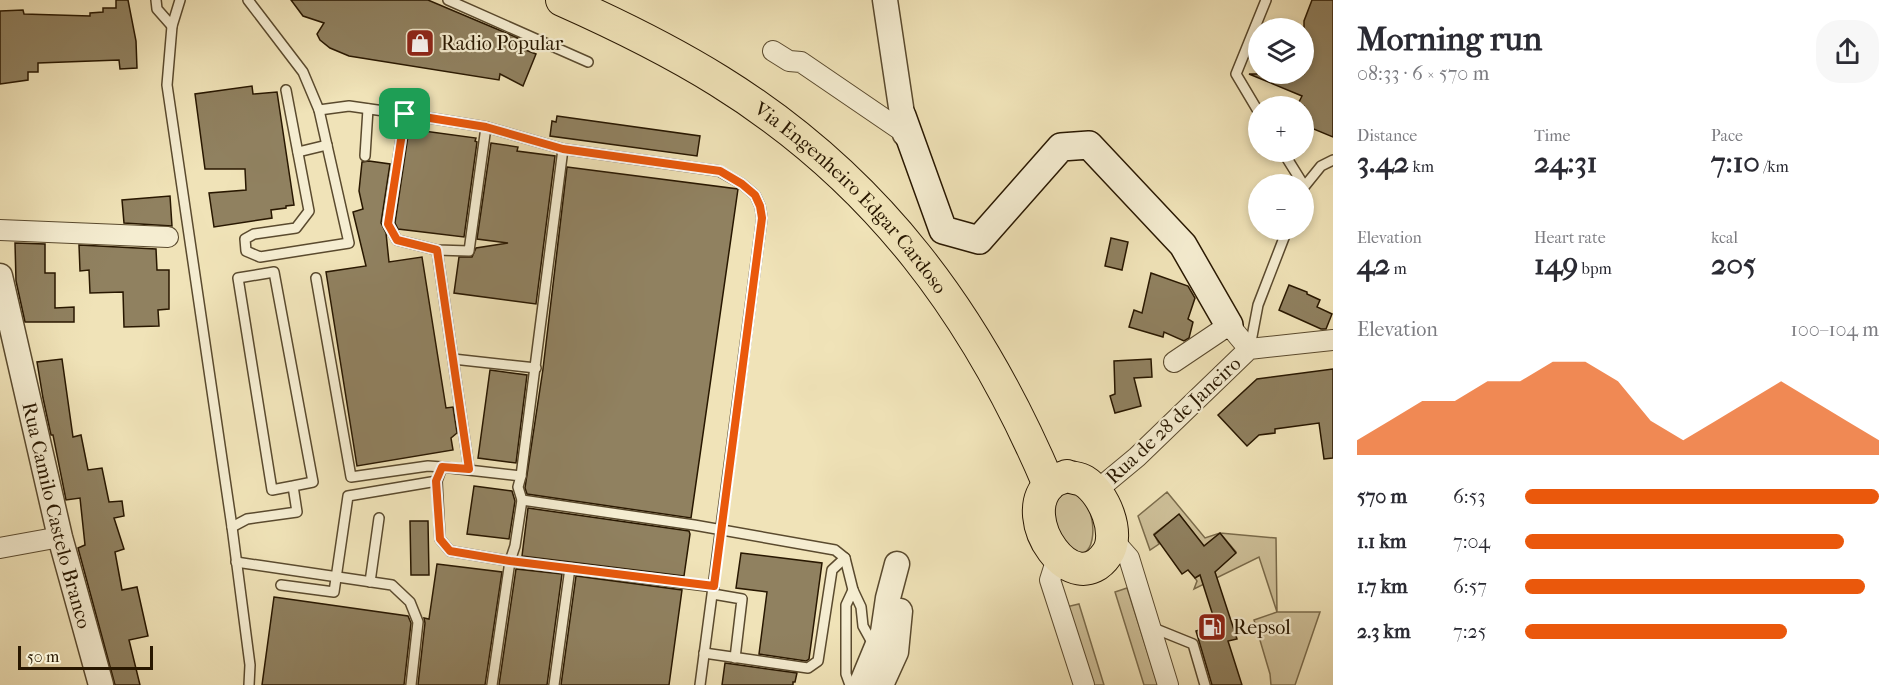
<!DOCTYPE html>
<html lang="en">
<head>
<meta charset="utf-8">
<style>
  body { margin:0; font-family:"IM FELL French Canon",serif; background:#f7f7f7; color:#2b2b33; height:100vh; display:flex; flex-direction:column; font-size:22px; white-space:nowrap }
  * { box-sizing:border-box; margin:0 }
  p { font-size:20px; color:#7c7c81 }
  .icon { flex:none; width:33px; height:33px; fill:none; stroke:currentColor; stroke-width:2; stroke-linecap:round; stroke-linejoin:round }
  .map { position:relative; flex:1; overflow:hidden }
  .side { display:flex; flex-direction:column; background:#fff; width:570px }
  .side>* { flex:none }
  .buttons { position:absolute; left:1248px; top:18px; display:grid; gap:12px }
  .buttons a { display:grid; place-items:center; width:66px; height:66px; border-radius:50%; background:#fff; box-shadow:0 3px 9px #0003; font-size:30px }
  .scale { position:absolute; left:18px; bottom:15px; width:135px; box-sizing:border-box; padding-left:6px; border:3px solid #281700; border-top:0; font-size:16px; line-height:21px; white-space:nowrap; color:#281700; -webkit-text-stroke:4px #f5edd1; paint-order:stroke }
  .pin { position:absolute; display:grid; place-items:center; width:51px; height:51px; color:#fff; margin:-26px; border-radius:12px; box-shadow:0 3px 9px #0006 }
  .round { display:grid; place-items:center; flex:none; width:63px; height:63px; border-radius:24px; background:#f7f7f7 }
  .head { display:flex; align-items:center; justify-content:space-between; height:102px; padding:0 24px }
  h1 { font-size:33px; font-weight:700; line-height:45px }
  .figures { display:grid; grid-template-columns:repeat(3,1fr); gap:9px; height:102px; padding:6px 24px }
  .figures div { display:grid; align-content:center }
  .figures b { font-size:30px; font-weight:700 }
  .figures small { font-size:16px; font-weight:400 }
  .figures p { font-size:16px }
  .chart { height:168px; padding:12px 24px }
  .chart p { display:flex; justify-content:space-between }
  .chart svg { width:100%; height:108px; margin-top:6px; fill:#ea580c; opacity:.7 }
  ul { padding:0 24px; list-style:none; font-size:20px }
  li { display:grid; grid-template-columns:96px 72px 1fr; align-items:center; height:45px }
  li i { height:15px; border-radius:8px; background:#ea580c }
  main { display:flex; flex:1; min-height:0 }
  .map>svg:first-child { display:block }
  .green { fill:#cec099; stroke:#7b6c4c; stroke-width:1.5 }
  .building { fill:#908160; stroke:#281700; stroke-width:1.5 }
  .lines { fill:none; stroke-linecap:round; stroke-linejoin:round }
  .service-casing { stroke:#5a4a2e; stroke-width:12 }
  .minor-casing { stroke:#5a4a2e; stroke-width:22 }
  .tertiary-casing { stroke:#5a4a2e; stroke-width:27 }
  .secondary-casing { stroke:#281700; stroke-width:30 }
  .primary-casing { stroke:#281700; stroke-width:34 }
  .service { stroke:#f5edd1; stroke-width:9 }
  .minor { stroke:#f5edd1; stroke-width:20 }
  .tertiary { stroke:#f5edd1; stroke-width:24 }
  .secondary { stroke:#f5edd1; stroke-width:27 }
  .primary { stroke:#f0e3b8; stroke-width:32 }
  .route-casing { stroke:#fff; stroke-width:12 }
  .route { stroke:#ea580c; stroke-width:8 }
  .labels { text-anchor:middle; stroke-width:4.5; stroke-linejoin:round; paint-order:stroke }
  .poi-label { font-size:20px; fill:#281700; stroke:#f5edd1; text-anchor:start }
  .street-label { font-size:20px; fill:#281700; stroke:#f5edd1 }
</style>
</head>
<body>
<main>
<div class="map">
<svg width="1333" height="685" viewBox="0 0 1333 685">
  <rect width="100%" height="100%" fill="#f0e3b8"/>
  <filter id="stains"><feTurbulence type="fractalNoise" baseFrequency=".00333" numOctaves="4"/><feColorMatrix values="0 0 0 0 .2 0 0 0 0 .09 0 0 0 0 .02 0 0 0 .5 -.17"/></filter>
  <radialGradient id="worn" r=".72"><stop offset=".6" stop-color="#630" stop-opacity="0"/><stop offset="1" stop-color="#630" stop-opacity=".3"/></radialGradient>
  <g class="green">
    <path d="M1066 487C1071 491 1078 494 1082 498 1100 516 1096 573 1067 547 1064 544 1059 541 1058 537 1053 527 1053 507 1052 495Z"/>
    <polygon points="1167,492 1205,538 1220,533 1276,538 1277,612 1320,612 1295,685 1271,685 1270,674 1254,620 1277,612 1259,557 1194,589 1197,581 1195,578 1218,562 1222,565 1236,552 1220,533 1204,546 1179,515 1154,534 1159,544 1150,550 1138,516"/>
    <polygon points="1127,588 1158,685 1144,685 1115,592"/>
    <polygon points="1079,604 1104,685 1091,685 1066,607"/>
  </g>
  <g class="building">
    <polygon points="116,0 128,0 136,41 137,68 120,69 119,60 38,63 38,72 28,72 28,80 0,84 0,11 23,10 24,14 90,16 90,13 103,12 103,8 116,8"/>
    <polygon points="291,0 428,0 518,38 515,46 536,54 523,86 500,74 499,80 349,56 330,48 320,40 317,34 324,23 303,16"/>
    <polygon points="1312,0 1333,0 1333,137 1304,125 1304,106 1297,106 1302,96 1249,74 1304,74 1304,21"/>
    <polygon points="252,86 253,94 277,92 294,205 286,206 286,208 271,210 272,218 214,227 209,193 246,190 245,169 205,169 195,94"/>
    <polygon points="557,116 700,136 697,156 550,136 552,121 556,122"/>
    <polygon points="409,129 476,138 475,141 477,142 464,237 398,229 395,223"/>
    <polygon points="491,143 518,147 517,151 555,156 536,304 454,293 459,257 472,257 476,248 508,243 477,239"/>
    <polygon points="369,161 390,164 381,223 386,233 389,262 422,257 446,408 453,407 457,433 451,438 453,450 357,466 326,272 366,266 353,212 363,209 359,191 362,162"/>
    <polygon points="567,167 738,189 691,518 527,494 525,488 543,369"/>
    <polygon points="170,196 172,226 124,223 122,200"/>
    <polygon points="1111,238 1128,242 1122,270 1105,266"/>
    <polygon points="15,243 45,244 45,273 55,273 55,308 74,307 74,322 25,322 16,281"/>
    <polygon points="79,245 156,249 157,270 169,270 169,309 158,310 159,326 124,327 123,292 90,293 89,270 80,271"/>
    <polygon points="1151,273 1188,286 1195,298 1188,319 1193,322 1189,338 1184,341 1164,332 1163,337 1129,327 1134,310 1142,313"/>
    <polygon points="1289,285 1307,292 1307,294 1320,300 1317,307 1332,314 1326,329 1321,329 1279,310"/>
    <polygon points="62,359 73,437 81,435 88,470 102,468 109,502 122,501 124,516 114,518 124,549 115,552 122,590 137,587 148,636 129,640 140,685 115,685 78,548 85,545 80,498 66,500 53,435 51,435 43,398 37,362"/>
    <polygon points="1151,359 1152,377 1134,378 1141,406 1115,413 1110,396 1115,394 1114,361"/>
    <polygon points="1333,369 1333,458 1324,459 1319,423 1275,429 1275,433 1259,435 1247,446 1218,415 1257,379"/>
    <polygon points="490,370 527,375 516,463 478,458"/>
    <polygon points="474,486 512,491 515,501 509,539 467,534"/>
    <polygon points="528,508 689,531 690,534 684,576 522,556"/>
    <polygon points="1179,514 1204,546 1220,533 1236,553 1215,572 1237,639 1228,641 1242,685 1212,685 1196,631 1216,625 1200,575 1195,578 1188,570 1182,574 1154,535"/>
    <polygon points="410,521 428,521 429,575 411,575"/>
    <polygon points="741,553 822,563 809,659 806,661 759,654 767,592 736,588"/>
    <polygon points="437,564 502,572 485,685 418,685 425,623 424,618 429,619"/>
    <polygon points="516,569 562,574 547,685 499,685"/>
    <polygon points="576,576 682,590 669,685 561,685"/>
    <polygon points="274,597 408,616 411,623 404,685 262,685"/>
    <polygon points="725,663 797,673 795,682 793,682 793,685 722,685"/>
  </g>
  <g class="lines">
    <g class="service-casing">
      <g id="service">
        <polyline points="156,0 157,9 172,26"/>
        <polyline points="180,0 172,26 167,85 232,527 250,665 249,685"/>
        <polyline points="248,0 303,72 319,110 349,243 260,257 246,251 245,239 254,234 296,228 309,211 286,90"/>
        <polyline points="448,0 588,62"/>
        <polyline points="319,110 349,106 405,114"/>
        <polyline points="1258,111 1236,74 1266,0"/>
        <polyline points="486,127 563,149 719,171 742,184 755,195 760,206 762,218 700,685"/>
        <polyline points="298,152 327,145"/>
        <polyline points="1283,152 1303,184"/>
        <polyline points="365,156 368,109"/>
        <polyline points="1304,187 1321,166 1333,160"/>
        <polyline points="437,250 469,251 486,127 405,114 388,224 397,240 437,250 469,469"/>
        <polyline points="316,278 351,477 428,466 442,467"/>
        <polyline points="1250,347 1258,305 1287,230"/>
        <polyline points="453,359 536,368"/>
        <polyline points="521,476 563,149"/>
        <polyline points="437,481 440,539 450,551 510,561 714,587"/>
        <polyline points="232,527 247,519 297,512 293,486 313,482 274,272 238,278 272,490 293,486"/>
        <polyline points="236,562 392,585 410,602 418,622 411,685"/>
        <polyline points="370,582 379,518"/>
        <polyline points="281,585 334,592 348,496 437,481 442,467 521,476 518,487 522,500 694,525 835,550 845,558 853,590"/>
        <polyline points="713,594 742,599 735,658"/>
        <polyline points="1151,627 1193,644 1205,685"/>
        <polyline points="704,653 808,668 818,661 832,570 845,558"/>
        <polyline points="492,685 510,561 515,546 522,500"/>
        <polyline points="554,685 570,568"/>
        <polyline points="850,685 846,674 846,605 853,590 861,607 863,626 874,646"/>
      </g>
    </g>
    <g class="minor-casing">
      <g id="minor">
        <polyline points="773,51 789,61 801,62 905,133"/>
        <polyline points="0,230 168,237"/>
        <polyline points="1174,362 1229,325 1249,349"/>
        <polyline points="1096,491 1137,457 1249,349 1333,340"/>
        <polyline points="1113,540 1129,558 1168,685"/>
        <polyline points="0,548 60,537"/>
        <polyline points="1057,558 1050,580 1084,685"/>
      </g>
    </g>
    <g class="tertiary-casing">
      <g id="tertiary">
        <polyline points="885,0 905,134"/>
        <path id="s1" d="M0 276 60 537 101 685"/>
        <polyline points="861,685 883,632 888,598 897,564"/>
        <polyline points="881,685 896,652 900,611"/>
      </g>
    </g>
    <g class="secondary-casing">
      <polyline id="secondary" points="902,116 943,230 979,240 1061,147 1089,145 1183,245 1229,325"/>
    </g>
    <g class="primary-casing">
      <g id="primary">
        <path id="s2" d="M562 0C616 24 669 50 719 81 877 179 977 315 1049 485"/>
        <path d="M1067 476C1072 478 1079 478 1084 481 1104 493 1121 534 1107 554 1074 603 1014 518 1050 484 1054 480 1061 478 1067 476Z"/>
      </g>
    </g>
    <use href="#service" class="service"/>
    <use href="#minor" class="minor"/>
    <use href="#tertiary" class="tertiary"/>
    <use href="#secondary" class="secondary"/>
    <use href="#primary" class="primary"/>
  </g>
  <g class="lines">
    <g class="route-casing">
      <polygon id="route" points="405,114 486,127 563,149 720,171 742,184 755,195 760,206 762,218 714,586 510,561 450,551 440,539 436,481 442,467 469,469 437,250 397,240 388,224"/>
    </g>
    <use href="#route" class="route"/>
  </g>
  <defs>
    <g id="shop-square" transform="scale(1.5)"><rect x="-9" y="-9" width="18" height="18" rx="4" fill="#8f2418" stroke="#f5edd1"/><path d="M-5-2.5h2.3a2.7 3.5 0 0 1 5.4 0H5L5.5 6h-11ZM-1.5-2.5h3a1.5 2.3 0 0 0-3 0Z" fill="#fff"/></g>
    <g id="fuel-square" transform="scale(1.5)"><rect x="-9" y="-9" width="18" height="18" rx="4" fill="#8f2418" stroke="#f5edd1"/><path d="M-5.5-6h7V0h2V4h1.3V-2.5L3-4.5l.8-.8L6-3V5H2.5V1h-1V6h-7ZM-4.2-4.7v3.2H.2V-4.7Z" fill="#fff"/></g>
  </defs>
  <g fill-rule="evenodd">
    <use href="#shop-square" x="420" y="43"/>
    <use href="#fuel-square" x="1212" y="627"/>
  </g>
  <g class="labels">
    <g class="poi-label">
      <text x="441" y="50">Radio Popular</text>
      <text x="1233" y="634">Repsol</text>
    </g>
    <g class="street-label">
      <text dy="7" stroke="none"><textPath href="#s2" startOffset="354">Via Engenheiro Edgar Cardoso</textPath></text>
      <text transform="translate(1173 420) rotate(-43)" y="7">Rua de 28 de Janeiro</text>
      <text dy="7" stroke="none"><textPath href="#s1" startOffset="246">Rua Camilo Castelo Branco</textPath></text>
    </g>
  </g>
  <rect width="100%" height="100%" filter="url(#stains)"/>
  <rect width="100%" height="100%" fill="url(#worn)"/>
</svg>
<div class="buttons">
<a><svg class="icon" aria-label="layers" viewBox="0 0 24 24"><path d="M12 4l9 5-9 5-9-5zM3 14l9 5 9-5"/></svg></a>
<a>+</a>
<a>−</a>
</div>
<div class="scale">50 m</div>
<div class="pin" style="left:405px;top:114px;background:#1e9e55"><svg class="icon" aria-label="arrive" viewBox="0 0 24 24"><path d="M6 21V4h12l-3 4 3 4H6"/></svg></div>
</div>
<section class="side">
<div class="head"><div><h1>Morning run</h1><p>08:33 · 6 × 570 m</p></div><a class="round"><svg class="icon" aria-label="share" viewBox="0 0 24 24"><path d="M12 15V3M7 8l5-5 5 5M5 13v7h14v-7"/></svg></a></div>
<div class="figures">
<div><p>Distance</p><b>3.42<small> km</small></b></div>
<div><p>Time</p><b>24:31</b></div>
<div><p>Pace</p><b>7:10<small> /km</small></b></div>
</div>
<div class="figures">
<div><p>Elevation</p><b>42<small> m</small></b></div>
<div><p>Heart rate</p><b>149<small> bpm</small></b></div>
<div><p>kcal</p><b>205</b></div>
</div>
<div class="chart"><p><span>Elevation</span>100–104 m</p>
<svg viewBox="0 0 160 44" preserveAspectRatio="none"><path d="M0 44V38L10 30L20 22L30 22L40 14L50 14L60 6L70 6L80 14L90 30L100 38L110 30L120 22L130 14L140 22L150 30L160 38V44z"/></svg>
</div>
<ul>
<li><b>570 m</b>6:53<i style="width:100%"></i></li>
<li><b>1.1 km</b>7:04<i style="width:90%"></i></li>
<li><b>1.7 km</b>6:57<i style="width:96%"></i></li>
<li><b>2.3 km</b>7:25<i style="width:74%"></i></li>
</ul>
</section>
</main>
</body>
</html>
